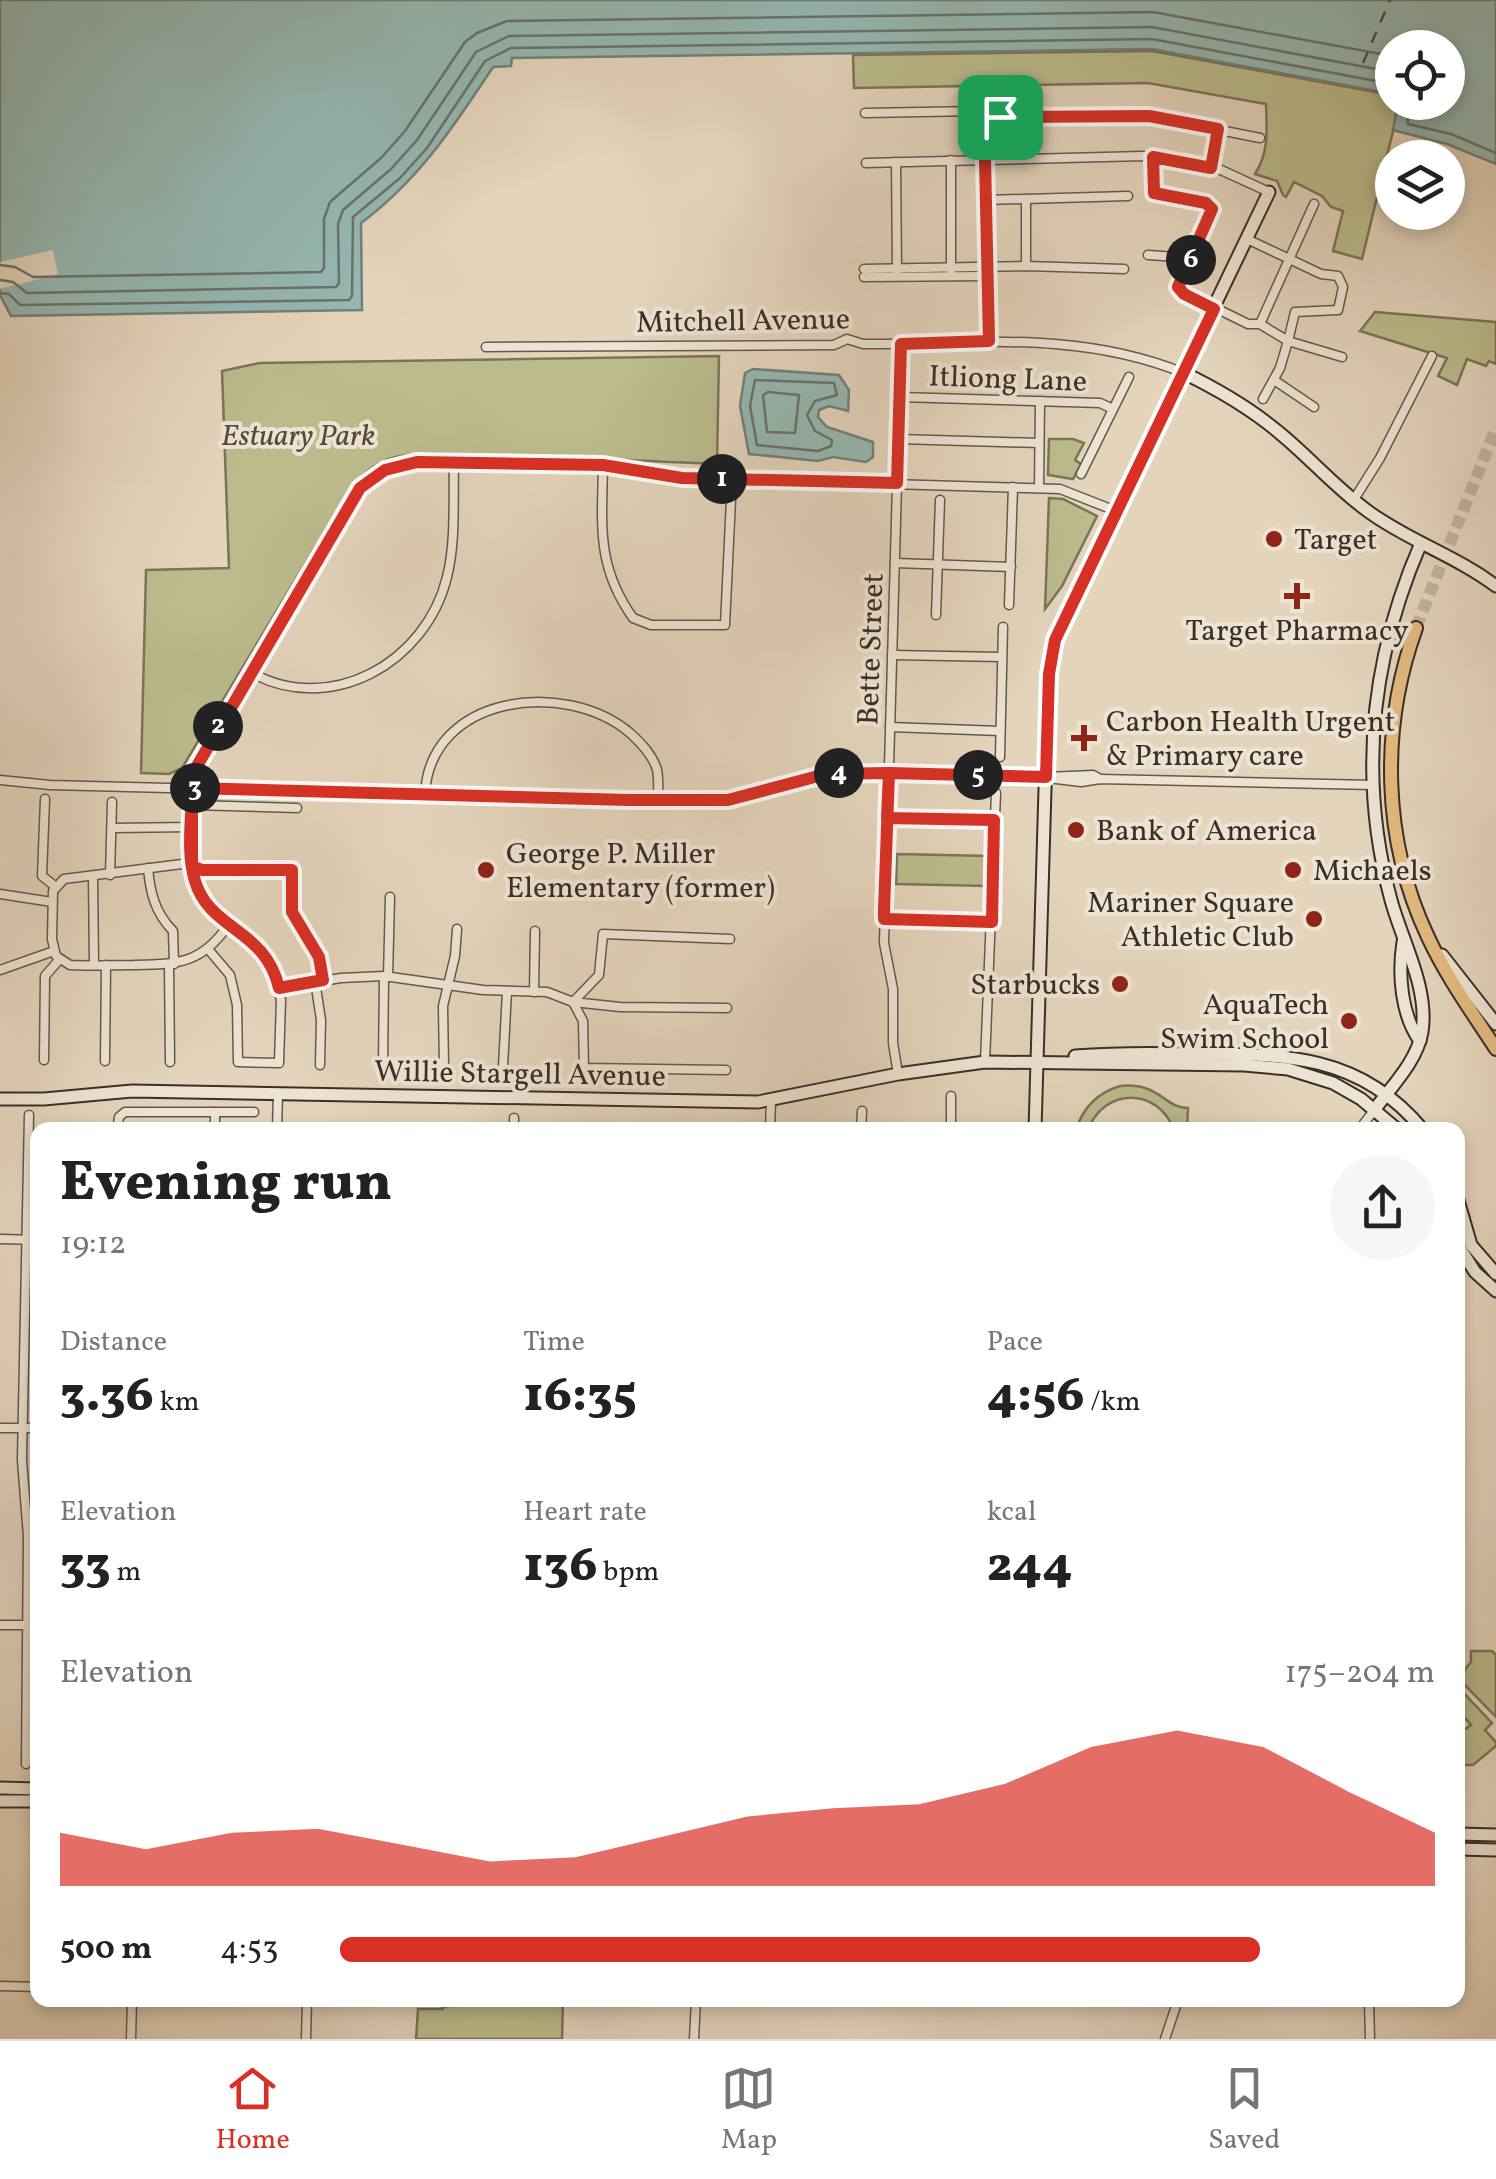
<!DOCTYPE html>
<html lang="en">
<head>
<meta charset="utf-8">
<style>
  body { margin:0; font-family:Vollkorn,serif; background:#f6f6f6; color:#222; height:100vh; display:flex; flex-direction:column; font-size:38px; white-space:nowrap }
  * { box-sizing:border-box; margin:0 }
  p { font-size:32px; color:#767676 }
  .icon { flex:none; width:55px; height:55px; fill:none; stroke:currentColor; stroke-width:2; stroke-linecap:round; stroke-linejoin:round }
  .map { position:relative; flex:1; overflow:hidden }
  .side { position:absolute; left:30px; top:1122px; width:1435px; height:885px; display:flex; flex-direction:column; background:#fff; border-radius:20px; box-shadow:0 5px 15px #0003 }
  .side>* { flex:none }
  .tools { position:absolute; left:1375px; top:30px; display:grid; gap:20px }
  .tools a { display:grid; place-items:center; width:90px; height:90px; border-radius:50%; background:#fff; box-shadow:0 5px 15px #0003; font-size:50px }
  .pin { position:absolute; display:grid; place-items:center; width:85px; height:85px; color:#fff; margin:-42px; border-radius:20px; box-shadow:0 5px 15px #0006 }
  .km { position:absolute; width:50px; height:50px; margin:-25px; border-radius:50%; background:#222; color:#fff; font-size:28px; line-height:50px; text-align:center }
  .round { display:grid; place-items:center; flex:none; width:105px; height:105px; border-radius:52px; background:#f6f6f6 }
  .head { display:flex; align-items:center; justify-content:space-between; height:170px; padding:0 30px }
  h1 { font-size:55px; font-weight:800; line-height:75px }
  .figures { display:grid; grid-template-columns:repeat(3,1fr); gap:15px; height:170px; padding:10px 30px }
  .figures div { display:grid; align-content:center }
  .figures b { font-size:50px; font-weight:800 }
  .figures small { font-size:28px; font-weight:400 }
  .figures p { font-size:28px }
  .chart { height:280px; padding:20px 30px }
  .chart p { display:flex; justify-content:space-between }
  .chart svg { width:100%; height:180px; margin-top:10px; fill:#d93025; opacity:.7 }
  ul { padding:0 30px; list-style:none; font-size:32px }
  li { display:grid; grid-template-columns:160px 120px 1fr; align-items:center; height:75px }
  li i { height:25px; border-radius:12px; background:#d93025 }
  .menu { display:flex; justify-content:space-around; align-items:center; height:140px; border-top:2px solid #e0e0e0; background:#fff; font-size:28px; color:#767676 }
  .menu a { display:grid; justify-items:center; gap:5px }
  .menu .current { color:#d93025 }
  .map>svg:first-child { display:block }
  .green { fill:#bbbb8c; stroke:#7c7459; stroke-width:2.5 }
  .water { fill:#95b8b2; stroke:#72817a; stroke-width:2.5 }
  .pier { fill:#e4d4bc }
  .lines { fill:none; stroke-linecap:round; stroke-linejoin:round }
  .shore { stroke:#69736c; stroke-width:2.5 }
  .ferry { stroke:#4f4a42; stroke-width:2.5; stroke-dasharray:12 10; stroke-linecap:butt }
  .primary-tunnel { stroke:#c3b39e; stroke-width:12; stroke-dasharray:12 6; stroke-linecap:butt }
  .street-casing { stroke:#67584c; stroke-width:11 }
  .secondary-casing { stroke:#3d2e26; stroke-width:15 }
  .primary-casing { stroke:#3d2e26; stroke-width:16 }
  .street { stroke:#ede3d3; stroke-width:8 }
  .secondary { stroke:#ede3d3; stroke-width:11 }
  .primary { stroke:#e2ba7e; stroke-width:12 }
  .route-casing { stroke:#fff; stroke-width:20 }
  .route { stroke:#d93025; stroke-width:12 }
  .poi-dot { fill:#8f2418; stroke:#ede3d3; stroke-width:4 }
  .labels { text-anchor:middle; stroke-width:8; stroke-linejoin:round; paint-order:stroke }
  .street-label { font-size:30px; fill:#3d2e26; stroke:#ede3d3 }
  .park-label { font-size:30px; font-style:italic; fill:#564a3a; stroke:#ede3d3 }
  .poi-label { font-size:30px; fill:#3d2e26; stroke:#ede3d3; text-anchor:start }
</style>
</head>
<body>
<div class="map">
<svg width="1496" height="2039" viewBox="0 0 1496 2039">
  <rect width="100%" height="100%" fill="#e4d4bc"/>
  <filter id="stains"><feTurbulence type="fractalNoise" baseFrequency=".002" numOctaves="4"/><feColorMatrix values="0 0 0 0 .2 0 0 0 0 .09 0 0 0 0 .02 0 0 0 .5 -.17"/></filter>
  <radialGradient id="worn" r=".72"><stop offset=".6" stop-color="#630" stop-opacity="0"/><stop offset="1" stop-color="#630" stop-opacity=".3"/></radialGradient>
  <g class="green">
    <path d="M1152 51 1392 95V102L1398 103 1395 123 1362 259 1333 251 1343 211 1331 207 1322 196 1294 182 1286 197 1283 195 1277 181 1255 174C1269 152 1267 131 1266 104L1148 83 854 88 853 55Z"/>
    <polygon points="1375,312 1496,322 1496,364 1489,361 1486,366 1467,359 1457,385 1438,376 1447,358 1360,331"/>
    <path d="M719 356 717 464C638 461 559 456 480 455 453 455 422 451 396 457 372 462 356 480 344 499L182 768 169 774 141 773 146 570 229 568 222 371 260 363Z"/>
    <polygon points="1049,439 1073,439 1084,443 1075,460 1081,464 1073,479 1048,475"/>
    <polygon points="1049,498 1063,499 1097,516 1062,586 1045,609"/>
    <polygon points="897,854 989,856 988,886 896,884"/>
    <path d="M1120 1086C1160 1082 1164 1108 1188 1108L1187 1130H1174C1158 1087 1104 1087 1088 1130H1076C1083 1107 1097 1093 1120 1086Z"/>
    <polygon points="1471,1651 1492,1651 1496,1655 1496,1717 1458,1678 1471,1662"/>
    <polygon points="1458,1687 1492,1723 1485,1730 1496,1742 1496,1746 1473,1765 1458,1765 1458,1734 1471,1725 1458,1710"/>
    <polygon points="443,2000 563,2000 562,2039 416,2039 418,2009 443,2009"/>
  </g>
  <g class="water">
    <path d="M0 0H1496V164L1447 144 1393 130 1398 103 1448 102V48H1392V94L1152 49 512 58 511 66 493 67C454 126 419 180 361 223L362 310 11 316 0 295Z"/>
    <polygon points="753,369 839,375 849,390 848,411 829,406 819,410 818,417 827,427 873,442 873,457 866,462 833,457 818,461 749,454 740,406 745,373"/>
  </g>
  <polygon class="pier" points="53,250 58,274 0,289 0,262"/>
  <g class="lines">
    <g class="shore">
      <polyline points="1407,102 1408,124 1451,134 1496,153"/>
      <polyline points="0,265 15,267 33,277 321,272 324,268 324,219 330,202 381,158 405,131 465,42 477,33 507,21 1153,12 1392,56"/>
      <polyline points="0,280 13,282 27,293 336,287 339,283 338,224 343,210 391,169 417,140 476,52 509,36 1152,27 1392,72"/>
      <polyline points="0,293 9,294 20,305 349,300 352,296 353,217 400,178 427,148 485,61 511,48 1152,39 1392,84"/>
      <polygon points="755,380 834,383 837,395 815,401 807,415 815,431 832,440 831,446 818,451 757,445 750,406"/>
      <polygon points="768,392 799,395 795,433 767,432 763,395"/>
    </g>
    <polyline class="ferry" points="1363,63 1390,0"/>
    <polyline class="primary-tunnel" points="1416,628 1496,428"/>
    <g class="street-casing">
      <g id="street">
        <polyline points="865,113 977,111 1025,118 1149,116 1260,138"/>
        <polyline points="984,113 989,341"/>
        <polyline points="1153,157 1153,193 1206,203 1213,209 1179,290 1248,324 1260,324 1288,341 1295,312 1338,310 1343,287 1338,276 1321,274 1247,239"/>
        <polyline points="951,160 951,271"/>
        <polyline points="896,162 897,272"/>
        <polyline points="866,163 1143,156 1221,170 1269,192"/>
        <polyline points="1211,168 1218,129"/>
        <polyline points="1026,199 1026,266"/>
        <polyline points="986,200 1128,196"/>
        <polyline points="1148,255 1192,258"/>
        <polyline points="864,269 1026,266 1124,269"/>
        <polyline points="864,277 988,276"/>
        <polyline points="1260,324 1314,204"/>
        <path d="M486 347 834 345 847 339 863 344C975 344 1078 330 1184 373"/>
        <polyline points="1274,380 1314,407"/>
        <polyline points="900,397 1100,403 1113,409"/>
        <polyline points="1263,399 1280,368 1288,341 1342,357"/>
        <polyline points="898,439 1039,443"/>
        <path d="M603 465C602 525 596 566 633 618L651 625H725L732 479"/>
        <polyline points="1081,474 1129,377"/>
        <polyline points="1039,488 1040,401"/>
        <polyline points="1353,501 1380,458 1432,356"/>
        <polyline points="895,563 1011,567"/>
        <polyline points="1009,605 1013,487"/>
        <polyline points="936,615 940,500"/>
        <polyline points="892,655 1002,657"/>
        <path d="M250 672C330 717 426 663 447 577 456 541 453 500 454 463"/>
        <polyline points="890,727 1000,731"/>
        <polyline points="1000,757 1003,627"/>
        <polyline points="1048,778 1081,782 1100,779 1373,785"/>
        <polyline points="0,780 50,785 629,800 728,800 826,774 852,772 1046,777 1093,775 1100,779"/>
        <path d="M425 795C429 695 565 678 630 733 641 743 653 755 657 770 659 779 658 790 658 800"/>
        <polyline points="45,799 42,876 56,887"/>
        <polyline points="192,805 297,808"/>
        <polyline points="887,818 994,820"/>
        <polyline points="112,828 192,827"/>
        <path d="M148 868C150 892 155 913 173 931L174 964"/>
        <polyline points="110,875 112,802"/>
        <polyline points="93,876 94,965"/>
        <polyline points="0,894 52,902"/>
        <polyline points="884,919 992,922"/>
        <path d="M229 924C202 964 178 964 134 965 113 965 91 966 70 965L56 956 52 939 53 891 64 879 182 864 202 870 292 869V913L319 957 323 980"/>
        <polyline points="208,949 230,975 237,1005 238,1062 279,1063 281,1000 271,963 257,944 213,911 194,879 191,853 193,778 200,756 355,496 367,481 385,470 417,462 615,466 682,478 1060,489 1116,511"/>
        <polyline points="169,964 170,1062"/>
        <polyline points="0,970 54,951"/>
        <polyline points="388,977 390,897"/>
        <polyline points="315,981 321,1020 320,1065"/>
        <polyline points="279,988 341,978 384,976 483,990 547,992 573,1002 620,1007 727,1008"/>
        <polyline points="534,992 535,931"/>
        <polyline points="573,1002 583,1021 584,1068 726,1070"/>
        <polyline points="573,1002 599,975 603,934 730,939"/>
        <polyline points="44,1060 45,976 59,960"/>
        <polyline points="105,1061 106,965"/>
        <polyline points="985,1062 996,793"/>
        <polyline points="383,1066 384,976"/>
        <polyline points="444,1067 443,1006 455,956 457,929"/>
        <polyline points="503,1067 507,991"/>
        <polyline points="898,1074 893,1043 893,989 884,943 901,344"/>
        <polyline points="117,1130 119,1117 125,1112 254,1112"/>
        <polyline points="215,1130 215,1112"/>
        <polyline points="277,1130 278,1093"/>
        <polyline points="514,1130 514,1118"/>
        <polyline points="770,1130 771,1101"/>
        <polyline points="861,1130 862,1111"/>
        <polyline points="951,1130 951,1096"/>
        <polyline points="1359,1130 1375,1109"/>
        <polyline points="0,1239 38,1240"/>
        <polyline points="0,1428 38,1428"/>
        <polyline points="0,1625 38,1625"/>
        <polyline points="26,1764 28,1536 22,1460 29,1115"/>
        <polyline points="0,1986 38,1987"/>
        <polyline points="403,2000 448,2002"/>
        <polyline points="1369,2000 1370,2039"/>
        <polyline points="131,2039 132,2000"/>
        <polyline points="306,2039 307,2000"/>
        <polyline points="694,2039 696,2000"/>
        <polyline points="1165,2039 1178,2000"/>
      </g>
    </g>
    <g class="secondary-casing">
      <g id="secondary">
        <path d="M1184 373C1219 390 1252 409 1282 435 1312 460 1337 489 1369 512 1409 541 1456 556 1496 586"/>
        <path d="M1403 942C1398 974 1401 1015 1420 1041"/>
        <polyline points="1442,955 1496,1024"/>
        <path d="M1075 1056C1113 1053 1152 1053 1191 1054 1282 1054 1360 1053 1423 1130"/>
        <polyline points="0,1099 44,1099 132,1091 758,1102 898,1074 985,1062 1244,1065 1288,1069 1333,1083 1361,1099 1398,1130"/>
        <path d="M1375 1109C1392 1086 1417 1061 1422 1032 1429 988 1402 941 1391 900 1358 778 1371 658 1421 543"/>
        <polyline points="1035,1130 1048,687 1052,650 1064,619 1269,192"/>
        <polyline points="1458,1200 1471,1245 1496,1274"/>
        <polyline points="1458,1245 1475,1272 1496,1291"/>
        <polyline points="0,1788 38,1789"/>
        <polyline points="0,1801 38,1801"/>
        <polyline points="1458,1834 1496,1835"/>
        <polyline points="1458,1849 1496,1850"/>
      </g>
    </g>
    <g class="primary-casing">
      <path id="primary" d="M1416 628C1380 728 1382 840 1428 937 1446 976 1472 1012 1496 1049"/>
    </g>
    <use href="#street" class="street"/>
    <use href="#secondary" class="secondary"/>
    <use href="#primary" class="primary"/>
  </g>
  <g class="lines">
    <g class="route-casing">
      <path id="route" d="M1000 117 984 113 989 341 901 344 897 483 682 478 603 465 417 462 385 470 360 488 194 771 192 788C192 817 186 852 195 881 210 931 265 928 279 988L323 980 319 957 292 912V870H202L192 866V788L628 800H728L826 774 889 773 884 910V919L992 922 994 820 887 818 889 773 1046 777 1049 674 1055 640 1214 309 1184 294 1178 287 1212 209 1206 203 1154 193 1153 157 1211 168 1218 129 1149 116 1000 117"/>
    </g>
    <use href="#route" class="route"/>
  </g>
  <g class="poi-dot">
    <circle cx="1274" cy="539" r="10"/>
    <path d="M1292 581h10v10h10v10h-10v10h-10v-10h-10v-10h10z"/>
    <path d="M1079 723h10v10h10v10h-10v10h-10v-10h-10v-10h10z"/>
    <circle cx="1076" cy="830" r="10"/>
    <circle cx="486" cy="870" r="10"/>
    <circle cx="1293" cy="870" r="10"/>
    <circle cx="1314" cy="919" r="10"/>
    <circle cx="1120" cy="984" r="10"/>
    <circle cx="1349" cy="1021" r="10"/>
  </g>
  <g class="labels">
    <g class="street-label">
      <text transform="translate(743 320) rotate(-1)" y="10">Mitchell Avenue</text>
      <text transform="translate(1008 378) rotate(2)" y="10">Itliong Lane</text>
      <text transform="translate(870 649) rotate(-88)" y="10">Bette Street</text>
      <text transform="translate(520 1073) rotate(1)" y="10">Willie Stargell Avenue</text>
    </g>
    <g class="park-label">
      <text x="298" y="445">Estuary Park</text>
    </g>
    <g class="poi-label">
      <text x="1294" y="549">Target</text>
      <text x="1297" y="640" text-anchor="middle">Target Pharmacy</text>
      <text x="1106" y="731">Carbon Health Urgent<tspan x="1106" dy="34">&amp; Primary care</tspan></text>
      <text x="1096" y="840">Bank of America</text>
      <text x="506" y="863">George P. Miller<tspan x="506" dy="34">Elementary (former)</tspan></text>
      <text x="1313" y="880">Michaels</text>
      <text x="1294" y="912" text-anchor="end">Mariner Square<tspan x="1294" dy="34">Athletic Club</tspan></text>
      <text x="1100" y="994" text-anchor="end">Starbucks</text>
      <text x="1329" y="1014" text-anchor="end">AquaTech<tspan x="1329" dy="34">Swim School</tspan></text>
    </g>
  </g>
  <rect width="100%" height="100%" filter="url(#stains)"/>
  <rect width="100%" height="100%" fill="url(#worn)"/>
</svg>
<div class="tools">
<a><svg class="icon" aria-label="locate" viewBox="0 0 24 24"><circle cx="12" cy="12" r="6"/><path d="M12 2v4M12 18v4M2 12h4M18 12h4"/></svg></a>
<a><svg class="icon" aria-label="layers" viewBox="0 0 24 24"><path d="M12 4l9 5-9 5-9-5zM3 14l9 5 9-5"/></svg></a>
</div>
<div class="pin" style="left:1000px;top:117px;background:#1e9e55"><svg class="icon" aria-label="arrive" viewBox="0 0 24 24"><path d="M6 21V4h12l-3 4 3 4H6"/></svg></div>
<b class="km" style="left:722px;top:479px">1</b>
<b class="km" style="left:218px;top:726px">2</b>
<b class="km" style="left:195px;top:788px">3</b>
<b class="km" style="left:839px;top:773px">4</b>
<b class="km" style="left:978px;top:775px">5</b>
<b class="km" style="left:1191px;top:260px">6</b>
<section class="side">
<div class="head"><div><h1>Evening run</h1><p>19:12</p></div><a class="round"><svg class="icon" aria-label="share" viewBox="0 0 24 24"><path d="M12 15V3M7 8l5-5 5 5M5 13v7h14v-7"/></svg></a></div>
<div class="figures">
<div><p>Distance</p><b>3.36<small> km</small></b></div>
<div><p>Time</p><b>16:35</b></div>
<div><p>Pace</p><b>4:56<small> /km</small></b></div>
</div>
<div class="figures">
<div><p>Elevation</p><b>33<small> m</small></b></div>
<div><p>Heart rate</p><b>136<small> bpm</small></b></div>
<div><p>kcal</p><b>244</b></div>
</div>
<div class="chart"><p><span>Elevation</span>175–204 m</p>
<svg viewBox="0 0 160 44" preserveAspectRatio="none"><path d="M0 44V31L10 35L20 31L30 30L40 34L50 38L60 37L70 32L80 27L90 25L100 24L110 19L120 10L130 6L140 10L150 21L160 31V44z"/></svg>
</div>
<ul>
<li><b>500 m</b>4:53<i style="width:84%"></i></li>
</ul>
</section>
</div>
<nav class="menu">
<a class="current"><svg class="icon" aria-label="home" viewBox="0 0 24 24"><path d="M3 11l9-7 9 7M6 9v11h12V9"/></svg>Home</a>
<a><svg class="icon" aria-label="map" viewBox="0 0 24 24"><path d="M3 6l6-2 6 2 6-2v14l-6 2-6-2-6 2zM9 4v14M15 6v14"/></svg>Map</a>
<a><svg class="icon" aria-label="saved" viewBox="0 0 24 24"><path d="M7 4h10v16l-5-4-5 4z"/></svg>Saved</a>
</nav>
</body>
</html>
